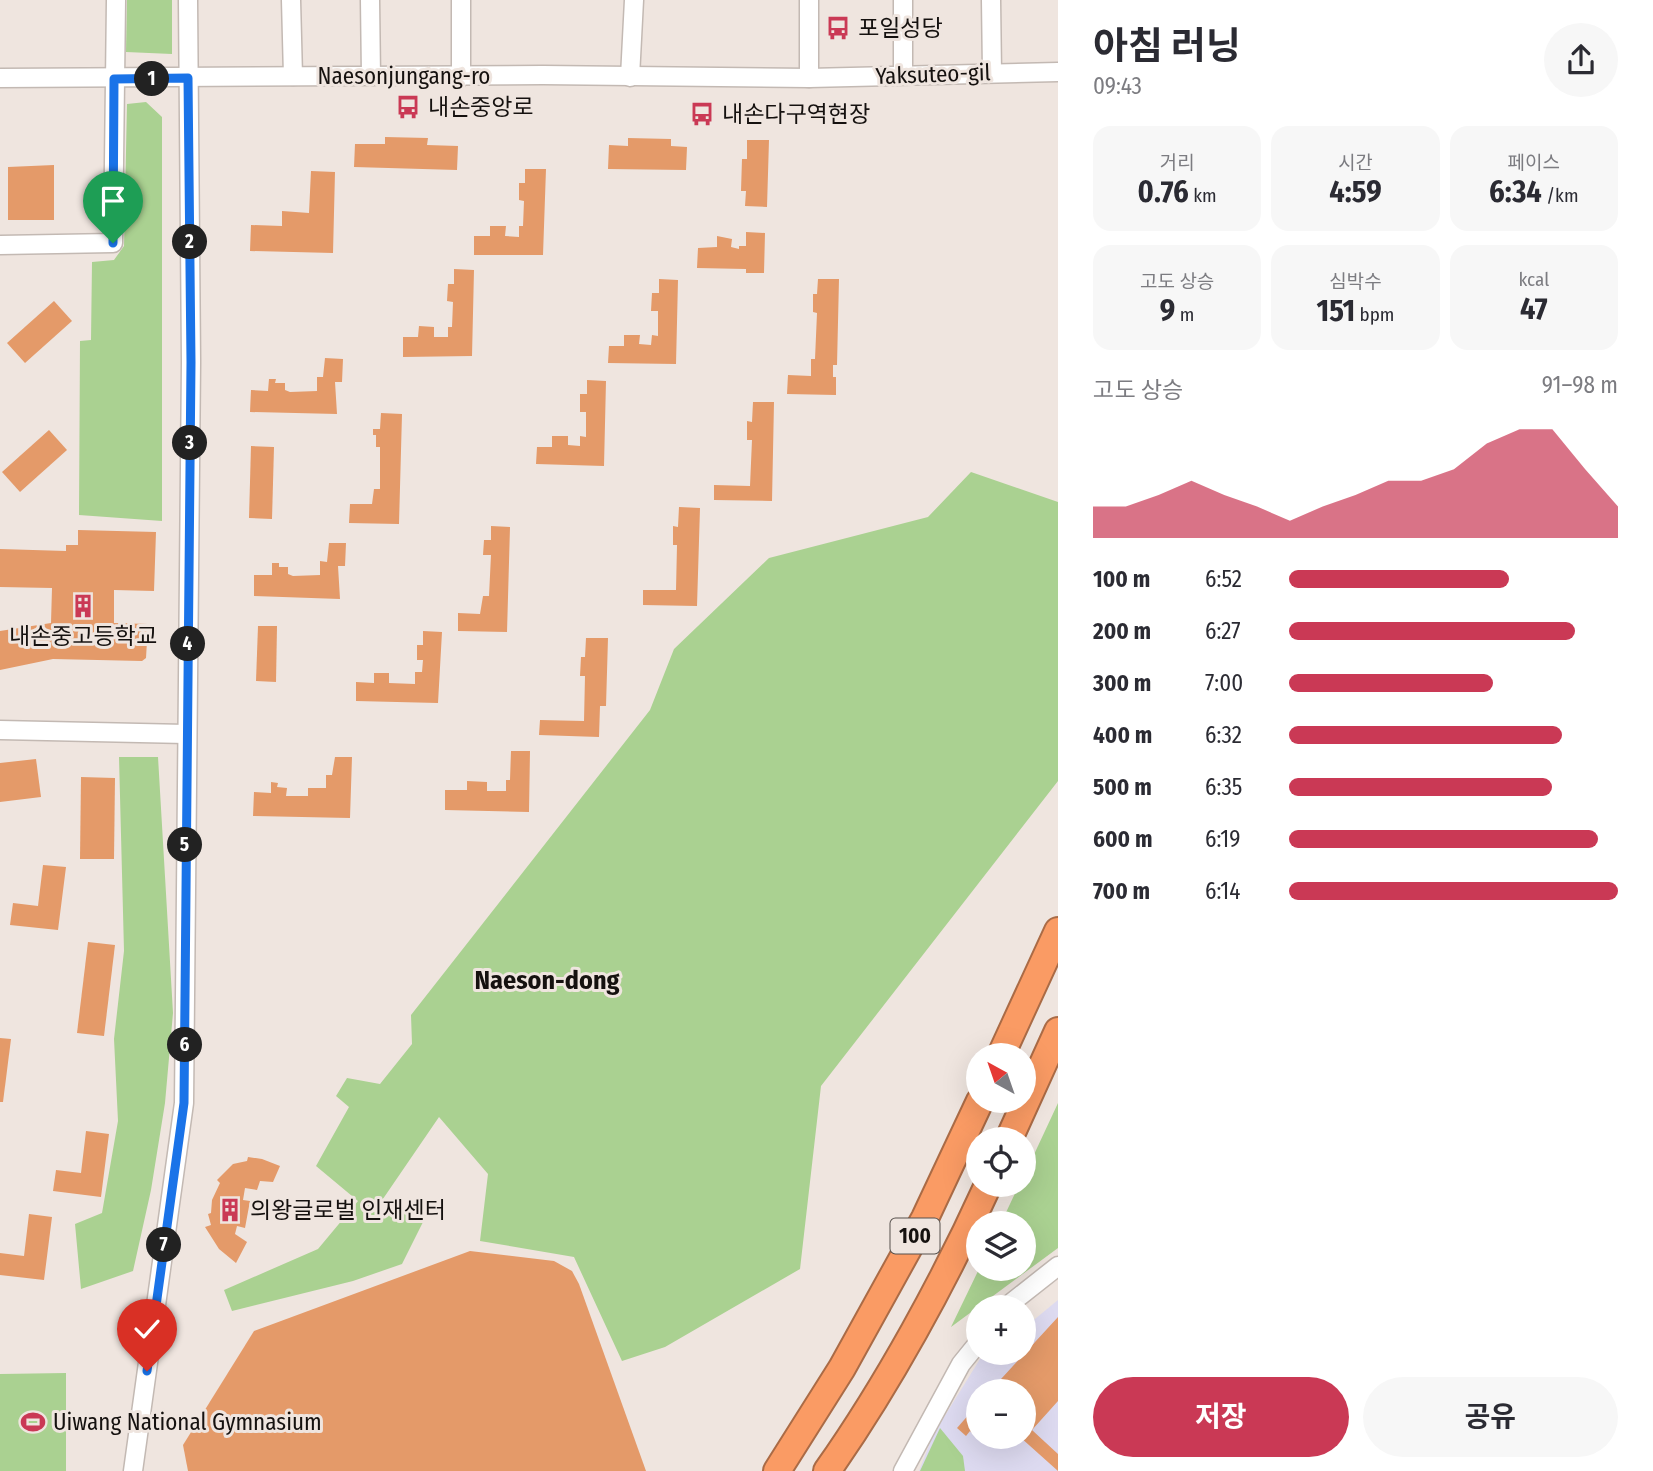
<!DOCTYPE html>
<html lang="ko">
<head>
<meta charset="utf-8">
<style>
  body { margin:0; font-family:"Fira Sans Condensed","Noto Sans KR",sans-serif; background:#f7f7f7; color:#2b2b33; height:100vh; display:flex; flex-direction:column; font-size:26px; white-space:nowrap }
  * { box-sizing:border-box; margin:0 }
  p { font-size:23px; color:#7c7c81 }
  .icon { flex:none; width:38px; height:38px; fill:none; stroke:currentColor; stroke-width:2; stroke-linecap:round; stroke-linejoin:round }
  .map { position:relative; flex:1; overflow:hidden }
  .sheet { display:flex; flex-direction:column; background:#fff; width:595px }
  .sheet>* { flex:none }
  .needle { width:46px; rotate:320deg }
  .controls { position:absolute; left:966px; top:1043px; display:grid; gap:14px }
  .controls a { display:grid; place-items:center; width:70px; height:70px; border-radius:50%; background:#fff; box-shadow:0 7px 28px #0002; font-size:35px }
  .pin { position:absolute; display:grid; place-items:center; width:60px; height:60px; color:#fff; margin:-72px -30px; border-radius:50% 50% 50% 0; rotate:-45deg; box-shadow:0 0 7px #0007 }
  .pin .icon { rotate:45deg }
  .km { position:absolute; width:35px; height:35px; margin:-18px; border-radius:50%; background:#222; color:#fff; font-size:19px; line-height:35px; text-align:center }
  .round { display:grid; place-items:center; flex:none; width:74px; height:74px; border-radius:37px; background:#f7f7f7 }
  .summary { display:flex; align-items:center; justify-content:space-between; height:119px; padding:0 35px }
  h1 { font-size:38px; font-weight:700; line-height:52px }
  .stats { display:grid; grid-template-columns:repeat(3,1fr); gap:10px; height:119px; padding:7px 35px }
  .stats div { display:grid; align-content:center; border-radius:18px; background:#f7f7f7; text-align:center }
  .stats b { font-size:30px; font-weight:700 }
  .stats small { font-size:19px; font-weight:400 }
  .stats p { font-size:19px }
  .chart { height:196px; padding:14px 35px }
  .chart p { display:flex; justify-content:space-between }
  .chart svg { width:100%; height:126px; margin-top:7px; fill:#ca3955; opacity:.7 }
  .action { display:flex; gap:14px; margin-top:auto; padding:14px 35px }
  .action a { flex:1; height:80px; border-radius:42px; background:#ca3955; color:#fff; font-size:28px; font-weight:700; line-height:80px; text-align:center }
  .action a+a { background:#f7f7f7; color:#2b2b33 }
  ul { padding:0 35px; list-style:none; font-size:23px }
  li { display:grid; grid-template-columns:112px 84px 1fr; align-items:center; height:52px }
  li i { height:18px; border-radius:9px; background:#ca3955 }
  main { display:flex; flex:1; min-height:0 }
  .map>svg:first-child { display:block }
  .education { fill:#dddaf0; fill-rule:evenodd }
  .green { fill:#aad191 }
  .building { fill:#e49a69 }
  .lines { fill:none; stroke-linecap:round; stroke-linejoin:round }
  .minor-casing { stroke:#c3b9b3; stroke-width:21 }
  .highway-casing { stroke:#aa6b46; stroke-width:30 }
  .minor { stroke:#fff; stroke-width:18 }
  .highway { stroke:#fa9b64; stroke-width:26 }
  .route-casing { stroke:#fff; stroke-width:14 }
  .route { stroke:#1a73e8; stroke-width:9 }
  .labels { text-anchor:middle; stroke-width:6; stroke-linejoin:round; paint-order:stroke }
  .shield { fill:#efe5df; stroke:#56514d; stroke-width:2 }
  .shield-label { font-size:21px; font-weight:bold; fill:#15110f }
  .poi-label { font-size:23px; fill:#15110f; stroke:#efe5df; text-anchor:start }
  .street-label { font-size:23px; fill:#15110f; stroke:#efe5df }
  .quarter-label { font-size:26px; font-weight:bold; fill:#15110f; stroke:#efe5df }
</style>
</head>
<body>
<main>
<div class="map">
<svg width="1058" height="1471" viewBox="0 0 1058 1471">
  <rect width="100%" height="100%" fill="#efe5df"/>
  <path class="education" d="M1058 1300V1471H919L933 1435 980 1359 989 1353H1024V1328ZM978 1391H1024V1437H978Z"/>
  <g class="green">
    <polygon points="127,0 172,0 172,54 126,52"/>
    <polygon points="146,102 162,117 162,521 79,515 80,341 91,340 92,262 114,260 124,246 127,104"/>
    <polygon points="971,472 1058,502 1058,781 821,1086 800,1269 665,1347 622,1361 574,1257 480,1241 488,1174 439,1117 374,1212 429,1210 402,1264 353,1281 232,1311 224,1290 318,1249 358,1201 316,1166 349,1107 336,1096 347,1078 380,1084 412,1044 411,1015 650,710 674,649 769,558 928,517"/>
    <polygon points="119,757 158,757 173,1013 165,1103 151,1190 133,1271 81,1289 75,1224 102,1213 118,1121 114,1039 124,951"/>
    <polygon points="1058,1103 1058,1248 951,1327 979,1269 1024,1269 1024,1223 1001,1223 1019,1185 1024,1185 1024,1176"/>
    <polygon points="66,1373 66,1471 0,1471 0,1374"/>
    <polygon points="940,1428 963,1456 965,1471 920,1471"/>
  </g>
  <g class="building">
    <polygon points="385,137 428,138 427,145 458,146 457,170 354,167 355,144 385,144"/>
    <polygon points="628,138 671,139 671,146 687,147 686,170 608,169 609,145 628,146"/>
    <polygon points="747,140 769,140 767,207 745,206 746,191 741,191 742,159 747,159"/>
    <polygon points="54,165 54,220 8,220 8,167"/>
    <polygon points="525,169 546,169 543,255 474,255 474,236 490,236 490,226 506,226 505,236 519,237 519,226 523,226 524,201 519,200 519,183 525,183"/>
    <polygon points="311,171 335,172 333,253 250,251 251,225 282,226 282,211 309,213"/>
    <polygon points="746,232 765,233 764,273 746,273 746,269 697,268 698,248 717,247 717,236 732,239 731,247 739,249 739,246 746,246"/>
    <polygon points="454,269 474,270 472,356 403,357 403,337 418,337 419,326 434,327 434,337 448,337 448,327 452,327 453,302 447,301 448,284 454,284"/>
    <polygon points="659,279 678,280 676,364 608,363 609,346 624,346 624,335 640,335 639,344 651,345 652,335 658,336 658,311 651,311 652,293 659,293"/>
    <polygon points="818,279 839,279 837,365 833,365 833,377 836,377 836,395 787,394 788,375 811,376 811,359 815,359 817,313 813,312 813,294 817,294"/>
    <polygon points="54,301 72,321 25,363 7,343"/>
    <polygon points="325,358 343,359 342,382 335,382 337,414 250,412 251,390 268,391 269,379 276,379 275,383 285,383 285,390 290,392 317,391 317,377 323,377"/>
    <polygon points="587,380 606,381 604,466 536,464 537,447 552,447 552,436 568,436 568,445 580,446 580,436 586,437 586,412 580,412 580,394 587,394"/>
    <polygon points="753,402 774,402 772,501 714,500 714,485 750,486 752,440 747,440 747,421 752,422"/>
    <polygon points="381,413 402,414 399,524 349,523 350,504 372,504 374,489 380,489 380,447 376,447 376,435 373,435 373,429 380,429"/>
    <polygon points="49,430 67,450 20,492 2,472"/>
    <polygon points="251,446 274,447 272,519 249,518"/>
    <polygon points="679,507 700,508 697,606 643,605 643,590 676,590 677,545 673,545 673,526 678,527"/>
    <polygon points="491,526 510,527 507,632 458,631 458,613 480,614 483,596 489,596 491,555 483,555 484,540 491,540"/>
    <polygon points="78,530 156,532 154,591 114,590 114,623 148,624 146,658 142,661 53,659 0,670 0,631 51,623 52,588 0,587 0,549 66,551 66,545 78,545"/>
    <polygon points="329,543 346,543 345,566 338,566 340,599 254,596 254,575 272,575 272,563 279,563 279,567 288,567 288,574 293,576 320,575 320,561 327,562"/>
    <polygon points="258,626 277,626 276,682 256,681"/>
    <polygon points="423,631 442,632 438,703 356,701 356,682 374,683 374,673 389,673 389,683 415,684 415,672 422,672 423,660 417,660 417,645 423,645"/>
    <polygon points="586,638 608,638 606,706 600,706 599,737 539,735 540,720 584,721 585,676 580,676 581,657 585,657"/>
    <polygon points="511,751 530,751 529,812 445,810 445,790 467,790 467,781 487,782 487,791 506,791 506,780 510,780"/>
    <polygon points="335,757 352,757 350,818 253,816 254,792 271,793 271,782 278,783 277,787 287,788 286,796 308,796 308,788 326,788 326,775 332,775"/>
    <polygon points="36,759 41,797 0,802 0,763"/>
    <polygon points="81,777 115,778 114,859 80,859"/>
    <polygon points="43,865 66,867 58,930 10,925 13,903 38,906"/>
    <polygon points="88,942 115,945 104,1036 77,1033"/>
    <polygon points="0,1038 11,1039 3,1102 0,1102"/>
    <polygon points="86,1131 109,1134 101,1197 53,1191 56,1170 81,1173"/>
    <polygon points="248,1157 262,1159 280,1166 273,1182 260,1181 257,1190 245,1188 243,1200 250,1201 245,1228 237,1226 235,1234 247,1242 236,1263 219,1249 205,1227 211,1225 208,1214 211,1213 212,1200 220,1183 217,1180 233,1164 247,1161"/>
    <polygon points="29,1214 52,1217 44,1280 0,1275 0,1253 24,1256"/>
    <polygon points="470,1251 554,1261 572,1271 579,1284 646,1471 188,1471 183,1445 254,1331"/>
    <polygon points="1058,1317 1058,1401 1032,1430 1058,1454 1058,1471 1020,1437 1024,1437 1024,1391 990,1391"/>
    <polygon points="978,1404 978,1438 970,1431 966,1436 957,1428"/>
  </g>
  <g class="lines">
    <g class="minor-casing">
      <g id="minor">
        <polyline points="291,0 293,76"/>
        <polyline points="370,0 371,76"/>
        <polyline points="461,0 461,77"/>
        <polyline points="991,0 992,72"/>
        <polyline points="903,75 903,0"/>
        <polyline points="630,77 634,0"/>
        <polyline points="0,78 543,75 809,78 1058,72"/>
        <polyline points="809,78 809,0"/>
        <polyline points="0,245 113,243 116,0"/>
        <polyline points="0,730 186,734"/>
        <polyline points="1006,1307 1058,1266"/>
        <polyline points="133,1471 184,1103 191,362 188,0"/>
        <polyline points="903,1471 961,1364 978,1343"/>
      </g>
    </g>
    <g class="highway-casing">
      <g id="highway">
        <polyline points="1001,1055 1058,931"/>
        <polyline points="1009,1139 1058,1031"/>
        <polyline points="777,1471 842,1368 925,1218 980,1101"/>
        <path d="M827 1471C887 1386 945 1280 988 1185"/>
      </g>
    </g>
    <use href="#minor" class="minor"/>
    <use href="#highway" class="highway"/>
  </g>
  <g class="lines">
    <g class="route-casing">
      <polyline id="route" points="113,243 114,79 188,78 191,362 184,1103 147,1371"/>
    </g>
    <use href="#route" class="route"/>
  </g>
  <defs>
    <g id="bus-bare" transform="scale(1.89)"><path d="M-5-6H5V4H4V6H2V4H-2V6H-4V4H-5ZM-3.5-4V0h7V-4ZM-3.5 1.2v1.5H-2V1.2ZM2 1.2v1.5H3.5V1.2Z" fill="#ca3955" stroke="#efe5df" stroke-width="2.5" paint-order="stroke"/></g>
    <g id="building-bare" transform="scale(1.89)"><path d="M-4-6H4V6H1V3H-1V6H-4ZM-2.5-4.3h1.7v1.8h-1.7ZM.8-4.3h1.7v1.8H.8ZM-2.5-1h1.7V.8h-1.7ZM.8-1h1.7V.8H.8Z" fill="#ca3955" stroke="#efe5df" stroke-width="2.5" paint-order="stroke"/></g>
    <g id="stadium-bare" transform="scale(1.89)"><path d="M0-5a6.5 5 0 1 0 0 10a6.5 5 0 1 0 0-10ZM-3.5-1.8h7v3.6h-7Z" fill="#ca3955" stroke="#efe5df" stroke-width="2.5" paint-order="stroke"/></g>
  </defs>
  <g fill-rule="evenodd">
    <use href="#bus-bare" x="838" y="28"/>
    <use href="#bus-bare" x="408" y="107"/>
    <use href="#bus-bare" x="702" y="114"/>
    <use href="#building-bare" x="83" y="606"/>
    <use href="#building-bare" x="230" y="1210"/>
    <use href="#stadium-bare" x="33" y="1422"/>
  </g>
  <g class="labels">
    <rect class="shield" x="890.5" y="1218.5" width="49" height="35" rx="5"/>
    <g class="shield-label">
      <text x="915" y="1243">100</text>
    </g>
    <g class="poi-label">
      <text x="858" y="36">포일성당</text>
      <text x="428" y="115">내손중앙로</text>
      <text x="722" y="122">내손다구역현장</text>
      <text x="83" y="644" text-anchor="middle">내손중고등학교</text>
      <text x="250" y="1218">의왕글로벌 인재센터</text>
      <text x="53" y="1430">Uiwang National Gymnasium</text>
    </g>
    <g class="street-label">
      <text transform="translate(933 74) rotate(-2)" y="8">Yaksuteo-gil</text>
      <text x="404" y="84">Naesonjungang-ro</text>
    </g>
    <g class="quarter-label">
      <text x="547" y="989">Naeson-dong</text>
    </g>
  </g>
</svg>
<div class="controls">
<a><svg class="needle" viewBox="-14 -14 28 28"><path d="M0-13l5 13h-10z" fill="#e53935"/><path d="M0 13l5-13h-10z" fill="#7c7c81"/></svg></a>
<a><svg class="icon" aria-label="locate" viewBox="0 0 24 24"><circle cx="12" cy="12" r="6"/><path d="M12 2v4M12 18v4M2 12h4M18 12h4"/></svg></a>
<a><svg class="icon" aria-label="layers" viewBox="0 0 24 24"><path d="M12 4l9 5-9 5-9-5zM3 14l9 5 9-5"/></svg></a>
<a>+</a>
<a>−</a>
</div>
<div class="pin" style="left:113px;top:243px;background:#1e9e55"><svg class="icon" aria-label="arrive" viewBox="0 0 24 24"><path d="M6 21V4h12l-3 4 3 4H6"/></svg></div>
<div class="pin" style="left:147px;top:1371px;background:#d93025"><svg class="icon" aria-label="check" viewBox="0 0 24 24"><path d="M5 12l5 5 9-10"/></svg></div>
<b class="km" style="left:152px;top:79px">1</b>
<b class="km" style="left:190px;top:242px">2</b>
<b class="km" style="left:190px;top:443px">3</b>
<b class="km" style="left:188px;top:644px">4</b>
<b class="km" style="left:185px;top:845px">5</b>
<b class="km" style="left:185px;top:1045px">6</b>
<b class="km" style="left:164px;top:1245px">7</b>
</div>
<section class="sheet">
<div class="summary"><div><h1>아침 러닝</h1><p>09:43</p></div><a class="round"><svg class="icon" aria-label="share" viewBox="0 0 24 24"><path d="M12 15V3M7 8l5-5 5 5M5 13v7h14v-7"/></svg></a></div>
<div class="stats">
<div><p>거리</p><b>0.76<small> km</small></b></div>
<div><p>시간</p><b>4:59</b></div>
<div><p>페이스</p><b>6:34<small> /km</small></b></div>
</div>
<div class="stats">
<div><p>고도 상승</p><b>9<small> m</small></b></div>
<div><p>심박수</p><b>151<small> bpm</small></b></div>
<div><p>kcal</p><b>47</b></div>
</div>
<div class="chart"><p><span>고도 상승</span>91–98 m</p>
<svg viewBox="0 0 160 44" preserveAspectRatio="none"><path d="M0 44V33L10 33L20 29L30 24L40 29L50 33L60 38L70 33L80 29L90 24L100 24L110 20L120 11L130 6L140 6L150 20L160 33V44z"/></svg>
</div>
<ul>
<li><b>100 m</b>6:52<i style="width:67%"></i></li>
<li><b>200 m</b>6:27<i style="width:87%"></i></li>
<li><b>300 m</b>7:00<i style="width:62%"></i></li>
<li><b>400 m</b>6:32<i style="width:83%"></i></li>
<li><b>500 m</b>6:35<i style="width:80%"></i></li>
<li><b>600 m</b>6:19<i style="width:94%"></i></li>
<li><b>700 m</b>6:14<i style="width:100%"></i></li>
</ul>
<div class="action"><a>저장</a><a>공유</a></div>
</section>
</main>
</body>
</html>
